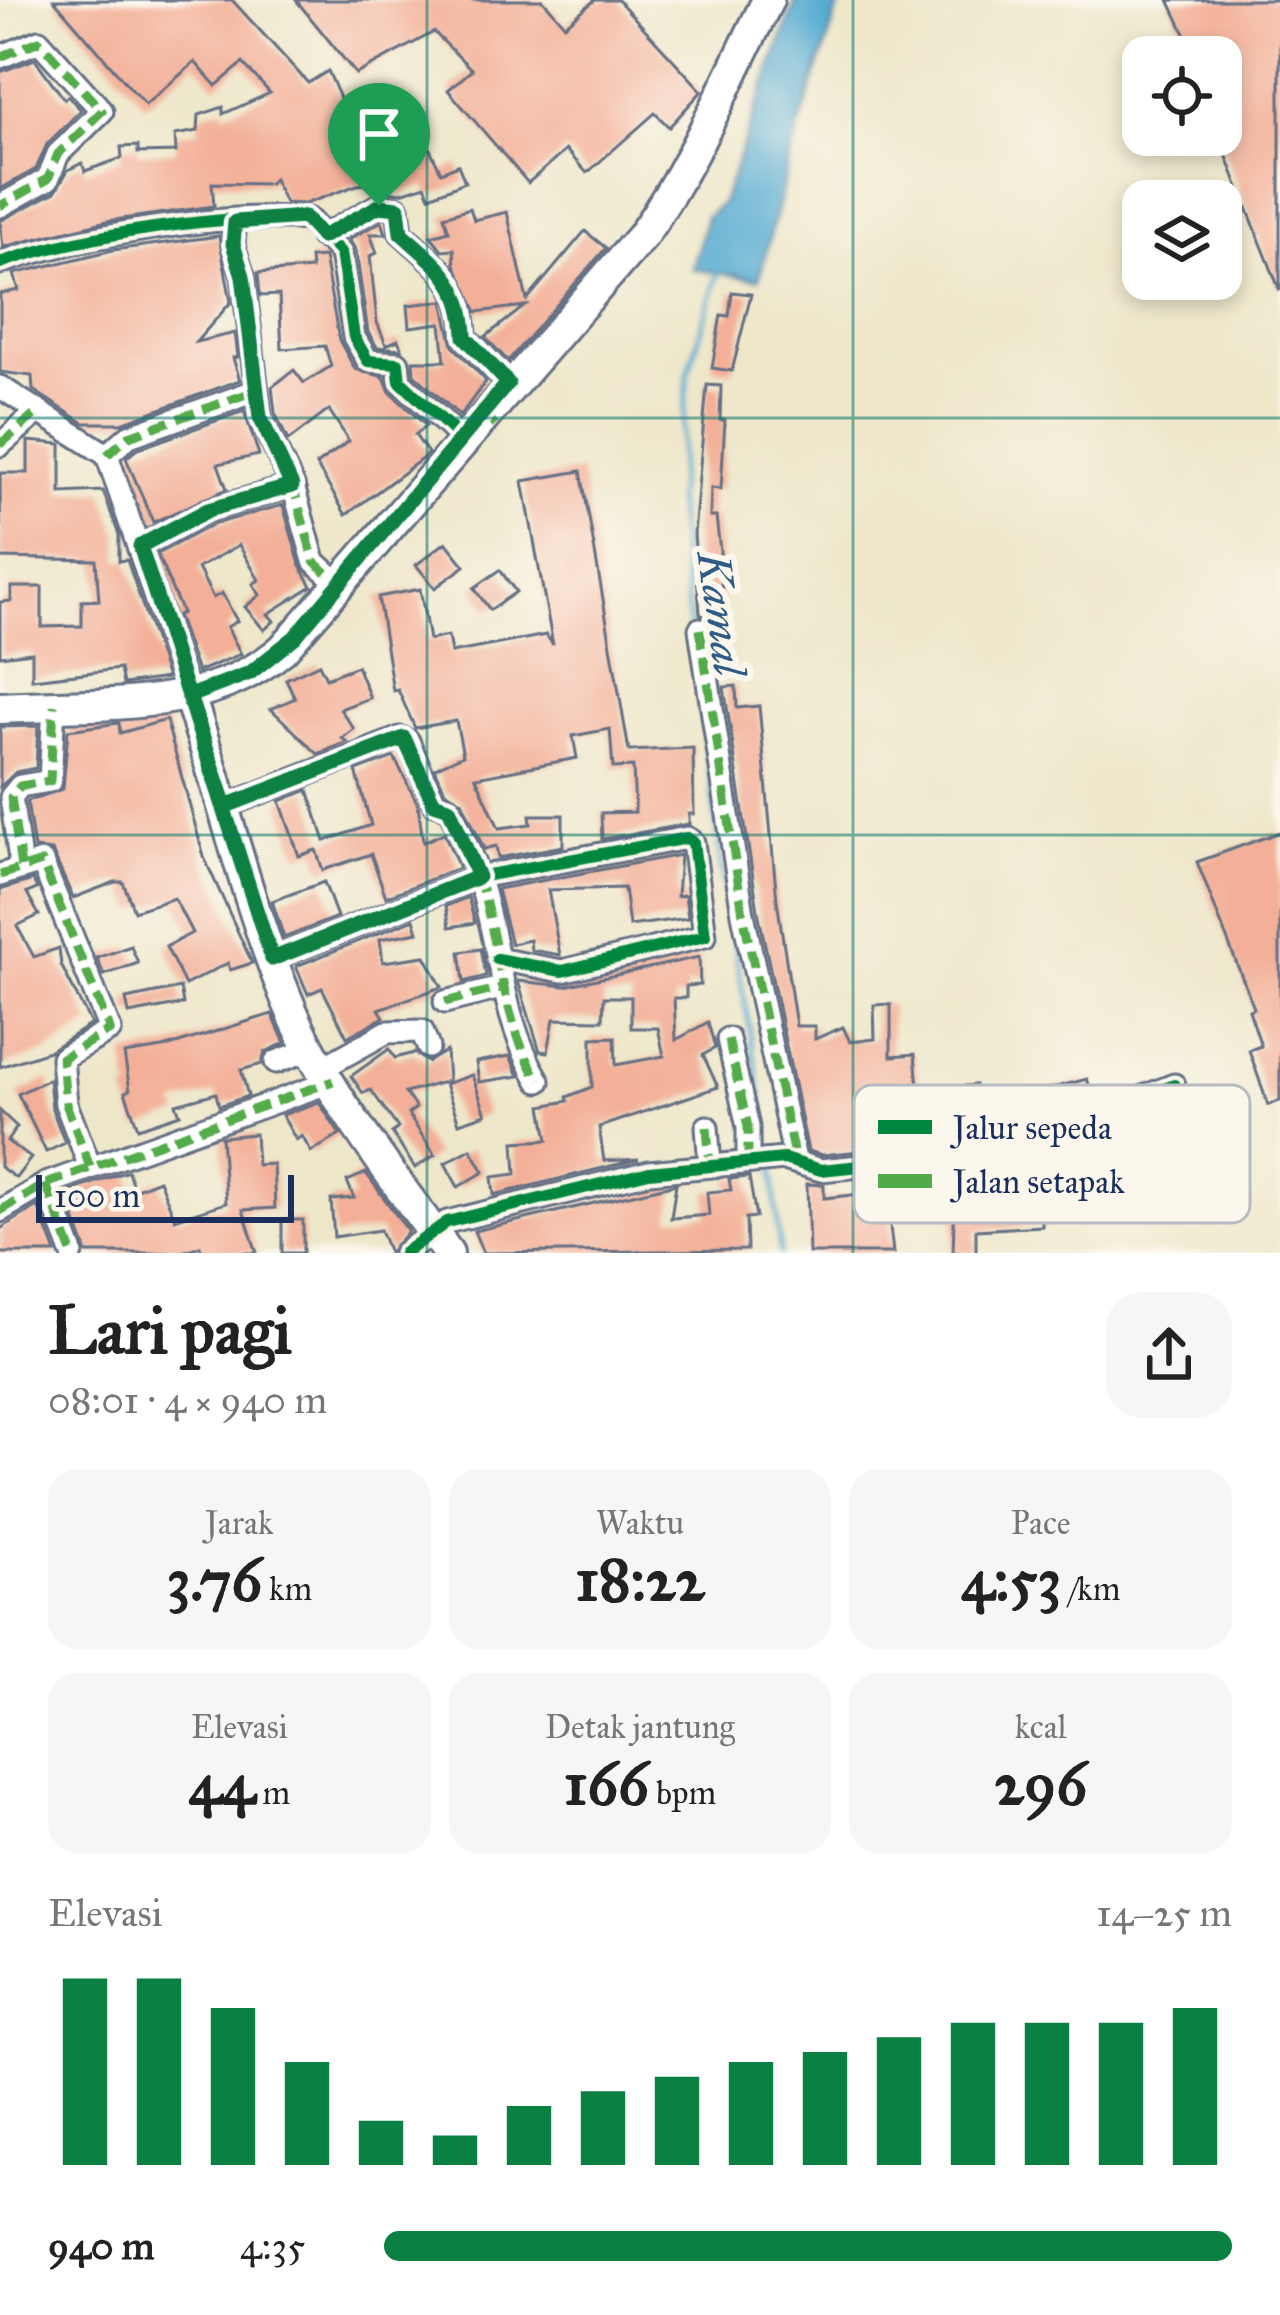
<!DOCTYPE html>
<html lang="id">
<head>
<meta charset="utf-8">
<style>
  body { margin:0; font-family:"IM FELL Great Primer",serif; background:#f6f6f6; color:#222; height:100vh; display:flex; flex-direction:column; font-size:45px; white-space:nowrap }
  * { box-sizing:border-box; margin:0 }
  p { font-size:39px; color:#767676 }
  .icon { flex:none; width:66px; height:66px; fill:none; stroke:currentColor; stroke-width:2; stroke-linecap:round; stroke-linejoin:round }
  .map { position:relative; height:1253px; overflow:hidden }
  .drawer { display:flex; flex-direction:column; background:#fff; flex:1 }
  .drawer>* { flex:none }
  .tools { position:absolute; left:1122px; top:36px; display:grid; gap:24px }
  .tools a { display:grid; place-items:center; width:120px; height:120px; border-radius:24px; background:#fff; box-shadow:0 6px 18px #0003; font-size:60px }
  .scale { position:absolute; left:36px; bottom:30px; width:258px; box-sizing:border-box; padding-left:12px; border:6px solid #1b2f5e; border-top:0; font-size:33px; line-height:42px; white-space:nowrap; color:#1b2f5e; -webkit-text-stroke:9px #fbf7ec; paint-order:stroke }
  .pin { position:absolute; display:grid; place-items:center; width:102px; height:102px; color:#fff; margin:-123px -51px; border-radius:50% 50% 50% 0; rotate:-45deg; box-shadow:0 0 12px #0007 }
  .pin .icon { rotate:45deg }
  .round { display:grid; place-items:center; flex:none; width:126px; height:126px; border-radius:36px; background:#f6f6f6 }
  .summary { display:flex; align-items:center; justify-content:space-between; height:204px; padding:0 48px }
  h1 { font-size:66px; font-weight:800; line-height:90px }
  .figures { display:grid; grid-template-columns:repeat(3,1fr); gap:18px; height:204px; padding:12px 48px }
  .figures div { display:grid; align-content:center; border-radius:30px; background:#f6f6f6; text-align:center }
  .figures b { font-size:60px; font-weight:800 }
  .figures small { font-size:33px; font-weight:400 }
  .figures p { font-size:33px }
  .chart { height:336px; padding:24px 48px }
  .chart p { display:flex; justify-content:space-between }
  .chart svg { width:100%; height:216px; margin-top:12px; stroke:#0b8043; stroke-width:6 }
  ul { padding:0 48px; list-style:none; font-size:39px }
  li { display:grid; grid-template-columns:192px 144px 1fr; align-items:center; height:90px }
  li i { height:30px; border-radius:15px; background:#0b8043 }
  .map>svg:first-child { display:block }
  .water { fill:#56acd2; stroke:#386e98; stroke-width:3 }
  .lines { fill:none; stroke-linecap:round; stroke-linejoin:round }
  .stream { stroke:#56acd2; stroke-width:4.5 }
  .building { fill:#f3af97 }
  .street-casing { stroke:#656f84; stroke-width:27 }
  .secondary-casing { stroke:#656f84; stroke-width:36 }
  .street { stroke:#fff; stroke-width:21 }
  .secondary { stroke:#fff; stroke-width:30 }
  .quiet { stroke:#52ab49; stroke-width:9; stroke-dasharray:18 9; stroke-linecap:butt }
  .cycleway-casing { stroke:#fbf7ec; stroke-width:20 }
  .cycleway { stroke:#00873e; stroke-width:12 }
  .route-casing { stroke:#fff; stroke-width:24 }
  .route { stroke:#0b8043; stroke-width:15 }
  .grid { fill:none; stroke:#0f766e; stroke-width:3; stroke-opacity:0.55 }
  .labels { text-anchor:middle; stroke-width:12; stroke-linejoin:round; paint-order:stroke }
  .water-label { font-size:45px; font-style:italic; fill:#305b87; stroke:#fbf7ec }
  .key { fill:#fbf7ec; stroke:#b8bbc1; stroke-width:3 }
  .key-label { font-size:33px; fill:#1b2f5e }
</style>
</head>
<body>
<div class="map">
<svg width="1280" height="1253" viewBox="0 0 1280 1253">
  <rect width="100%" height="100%" fill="#fbf7ec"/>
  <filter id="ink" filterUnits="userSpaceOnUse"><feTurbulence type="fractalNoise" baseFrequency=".00833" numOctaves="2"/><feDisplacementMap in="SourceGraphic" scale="24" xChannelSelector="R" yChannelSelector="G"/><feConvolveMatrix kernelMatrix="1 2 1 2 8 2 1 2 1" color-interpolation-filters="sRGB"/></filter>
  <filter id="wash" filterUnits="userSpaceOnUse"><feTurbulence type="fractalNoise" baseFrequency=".004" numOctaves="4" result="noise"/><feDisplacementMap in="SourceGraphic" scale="48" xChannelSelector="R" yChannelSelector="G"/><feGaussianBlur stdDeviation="2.7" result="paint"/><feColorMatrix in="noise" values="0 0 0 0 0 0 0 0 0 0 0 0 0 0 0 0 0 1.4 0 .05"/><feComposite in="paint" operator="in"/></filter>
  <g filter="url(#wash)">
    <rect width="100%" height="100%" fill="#eee7ca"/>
    <polygon class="water" points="796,0 841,0 794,142 759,279 693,269 706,217 722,203"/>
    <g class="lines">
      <g class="stream">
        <polyline points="690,630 676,500 688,374 719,270"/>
        <polyline points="700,701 723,878 771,1152"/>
        <polyline points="773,1169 780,1253"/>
      </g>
    </g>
    <g id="blocks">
      <g class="building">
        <polygon points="54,0 232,0 308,83 328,71 371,168 427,143 441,172 458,165 465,182 430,196 425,185 401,193 379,190 379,183 357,185 305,204 285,203 274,179 267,184 212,183 214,206 107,221 3,247 0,221 55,192 68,170 82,163 85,171 122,158 121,147 138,146 138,153 176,152 175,135 198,131 199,115 223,107 223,114 270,93 243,63 216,86 195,62 145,105"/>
        <polygon points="296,0 543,0 565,25 595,0 618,0 702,91 669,127 655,113 587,173 566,150 528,183 448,90 472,70 434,32 356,74"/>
        <polygon points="1169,0 1280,0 1280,291 1219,137 1225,134 1221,57 1196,57"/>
        <polygon points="35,59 64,99 68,96 81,110 47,144 36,169 0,189 0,72"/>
        <polygon points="470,208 474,220 507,212 527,300 585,231 606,248 508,361 485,337 525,306 477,312 455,264 454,249 442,250 431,236 449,231 444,216"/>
        <polygon points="382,221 386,234 370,234 377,253 370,256 377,322 386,345 398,340 402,349 377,347 368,332 356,251 349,239"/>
        <polygon points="219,236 231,302 196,342 235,333 238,357 233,358 240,380 122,423 84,423 33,390 32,376 0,372 0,294 19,290 14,274 113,250"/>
        <polygon points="324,257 339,340 355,369 384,377 390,392 426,426 415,435 428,453 423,458 346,515 316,465 349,441 329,410 288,441 275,413 272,387 294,370 304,383 331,366 325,346 282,349 279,295 260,296 258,273 311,269 310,258"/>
        <polygon points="732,292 751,294 732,371 712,368 721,315 729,316"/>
        <polygon points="443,301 453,346 486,381 460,416 414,374 413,361 445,361 441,323 410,327 408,305"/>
        <polygon points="707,385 721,386 720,420 725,420 721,489 711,488 710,517 716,517 720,550 725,668 712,621 700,614 694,534"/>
        <polygon points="244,411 259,455 218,464 227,489 153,522 126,458 137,449"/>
        <polygon points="28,441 61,444 61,493 103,491 119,535 119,561 127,560 167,678 123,684 120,669 32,679 32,652 0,656 0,602 11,601 11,587 42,587 42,627 82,626 82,601 99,600 96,560 1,558 0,473 28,473"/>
        <polygon points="581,471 629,751 693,748 694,814 689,814 689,824 602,839 601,813 635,812 633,767 613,768 610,729 573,736 577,758 476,777 499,828 531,824 530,815 563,815 563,846 498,858 496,846 484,849 462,801 445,791 435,768 463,755 456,721 415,728 398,690 393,691 378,597 420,589 429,640 448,636 451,653 546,635 553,645 523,481"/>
        <polygon points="283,505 300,565 312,586 268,614 274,621 264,630 245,607 260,595 253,584 259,580 239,545 198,568 213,598 222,593 237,621 227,627 241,654 197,672 177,615 182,613 157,554 214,524"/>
        <polygon points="446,542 465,566 435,588 416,565"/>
        <polygon points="500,570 516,592 490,610 474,588"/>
        <polygon points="319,664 326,678 357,666 370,698 340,709 354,729 342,738 347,742 318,754 271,709 295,698 286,679"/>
        <polygon points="736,686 737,708 759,706 777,900 796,1026 815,1026 815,1039 843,1027 850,1042 875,1039 874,1005 891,1004 891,1056 915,1054 919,1097 926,1097 926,1108 954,1105 953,1087 975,1085 977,1120 982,1123 1033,1111 1029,1094 1087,1079 1095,1100 1002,1136 822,1155 808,1151 758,911 724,687"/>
        <polygon points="166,720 204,857 252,963 230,970 228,963 185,985 166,947 192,933 174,898 134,911 123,882 115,882 73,898 52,851 34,849 27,801 63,789 68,730 119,723 120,733"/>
        <polygon points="38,726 36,768 16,772 0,787 0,727"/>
        <polygon points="394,757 418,804 423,842 444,833 459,868 386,897 371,854 323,870 316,850 299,856 280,801 308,790 325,841 371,825 356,771"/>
        <polygon points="1280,832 1280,1101 1268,1105 1249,1050 1261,1046 1249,1010 1254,1008 1197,862"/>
        <polygon points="680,855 677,896 685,895 688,918 629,926 624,888 548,890 560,955 531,950 530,940 511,944 497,889"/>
        <polygon points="33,880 37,889 27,893 39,915 17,926 34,957 59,948 61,965 91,1024 49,1051 0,1067 0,890"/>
        <polygon points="324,882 337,917 284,938 272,901"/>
        <polygon points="468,897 475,923 450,927 446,906"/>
        <polygon points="414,919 418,932 380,939 383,962 425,956 442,987 379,1009 384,1017 347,1037 322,988 308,994 296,966"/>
        <polygon points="131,946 138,963 104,975 97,958"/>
        <polygon points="481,949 486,976 464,982 460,952"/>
        <polygon points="699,957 700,985 686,986 686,998 674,998 676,1040 708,1022 715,1048 703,1055 718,1087 599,1127 604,1161 639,1159 494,1195 492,1177 516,1174 514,1142 548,1140 542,1106 568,1101 567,1097 592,1087 592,1038 615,1037 616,1065 664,1056 658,1028 631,1028 631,997 604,997 603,1020 554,1019 548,1052 540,1051 518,981 565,986"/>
        <polygon points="180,988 183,1004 129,1014 126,999"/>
        <polygon points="272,1014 285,1043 265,1052 262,1064 241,1070 248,1096 219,1106 216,1093 176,1104 180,1114 138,1128 125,1092 130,1090 124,1054 163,1048"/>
        <polygon points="389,1049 395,1058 414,1053 427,1062 446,1051 448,1081 405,1093 416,1108 408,1114 435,1155 415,1168 392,1133 398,1128 371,1090 363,1093 351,1076"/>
        <polygon points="510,1056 519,1076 479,1082 476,1062"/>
        <polygon points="472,1075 486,1114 459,1123 445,1084"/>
        <polygon points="49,1079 52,1109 65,1143 46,1152 18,1094"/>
        <polygon points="319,1102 340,1135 311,1152 302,1136 296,1140 282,1115"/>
        <polygon points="0,1111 17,1127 7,1141 31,1158 16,1178 0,1167"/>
        <polygon points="255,1134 257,1165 273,1164 275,1208 243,1210 257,1253 203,1253 200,1246 180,1253 87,1253 65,1193 128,1171 134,1190 159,1180 175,1219 226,1203 221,1137"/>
        <polygon points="471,1149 484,1172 458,1187 445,1163"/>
        <polygon points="1015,1164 1013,1194 1017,1194 1019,1208 1042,1207 1042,1226 976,1230 976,1253 953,1253 955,1189 947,1189 947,1184 904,1185 904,1177"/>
        <polygon points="366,1173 408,1231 389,1253 380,1230 334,1237 331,1200 354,1198 347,1181"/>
        <polygon points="749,1177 756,1217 746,1218 747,1250 483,1253 474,1231 676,1184 671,1218 709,1215 707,1192 731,1190 729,1179"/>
        <polygon points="807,1184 824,1185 824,1198 910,1189 912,1206 888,1208 893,1253 809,1253"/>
        <polygon points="38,1206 56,1253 0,1253 0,1229"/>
        <rect x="282" y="1220" width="21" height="33"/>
      </g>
    </g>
  </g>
  <g filter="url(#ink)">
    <use href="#blocks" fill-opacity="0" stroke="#656f84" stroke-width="3"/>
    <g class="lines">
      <g class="street-casing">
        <g id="street">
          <polyline points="0,57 39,41 102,111 58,154 48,179 0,206"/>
          <polyline points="235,222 233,245 243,276 260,417 293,486 314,561 340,585"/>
          <path d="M322 237 379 205 398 208 401 233C438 266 464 283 465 337L508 383"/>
          <path d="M0 263C78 236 226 212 308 219L341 253 354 337 368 361 398 363 400 381 462 439"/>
          <polyline points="0,387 107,455 189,696"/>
          <polyline points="0,445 39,411"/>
          <polyline points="107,455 129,436 255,391"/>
          <polyline points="140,546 208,510 293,486"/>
          <polyline points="700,629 743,914 795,1160"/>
          <path d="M226 806 400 738 408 741 434 803 449 808C459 830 471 853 478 876 501 946 500 1017 539 1081"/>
          <polyline points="21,867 11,797 20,786 50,781 54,705"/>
          <polyline points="0,875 42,862 110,1030 62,1058 66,1104 90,1167"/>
          <polyline points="272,959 478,877 687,838 693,842 705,936 562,971 497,959"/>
          <polyline points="445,1002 501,988"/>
          <polyline points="728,1039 748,1127 748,1162"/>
          <polyline points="276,1062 311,1049"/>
          <polyline points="322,1068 387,1032 422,1031 428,1047"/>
          <polyline points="707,1127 710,1166"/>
          <polyline points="46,1184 72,1253"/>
          <polyline points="0,1211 46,1184 333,1081"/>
          <polyline points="404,1253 447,1222 649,1172 784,1159 821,1170 1006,1151 1174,1085"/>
        </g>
      </g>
      <g class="secondary-casing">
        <g id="secondary">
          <path d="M189 696C225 803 250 917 296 1021 330 1096 399 1185 448 1253"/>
          <path d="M0 708C94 702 207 715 283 649L642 236C695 161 727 81 768 0"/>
        </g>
      </g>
      <use href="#street" class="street"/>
      <use href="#secondary" class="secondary"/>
      <g class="quiet">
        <polyline points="0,57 39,41 102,111 58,154 48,179 0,206"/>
        <polyline points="235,222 233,245 243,276 260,417 293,486 314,561 340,585"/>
        <path d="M322 237 379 205 398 208 401 233C438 266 464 283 465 337L508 383"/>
        <polyline points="484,412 498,429"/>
        <polyline points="0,445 39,411"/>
        <polyline points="107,455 129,436 255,391"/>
        <polyline points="140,546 208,510 293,486"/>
        <polyline points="700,629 743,914 795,1160"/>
        <path d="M226 806 400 738 408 741 434 803 449 808C459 830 471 853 478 876 501 946 500 1017 539 1081"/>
        <polyline points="21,867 11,797 20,786 50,781 54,705"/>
        <polyline points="0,875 42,862 110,1030 62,1058 66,1104 90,1167"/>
        <polyline points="445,1002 501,988"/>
        <polyline points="728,1039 748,1127 748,1162"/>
        <polyline points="707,1127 710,1166"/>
        <polyline points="46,1184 72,1253"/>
        <polyline points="0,1211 46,1184 333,1081"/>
      </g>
      <g class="cycleway-casing">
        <g id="cycleway">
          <path d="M0 263C78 236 226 212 308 219L341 253 354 337 368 361 398 363 400 381 462 439"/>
          <polyline points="272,959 478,877 687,838 693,842 705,936 562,971 497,959"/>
          <polyline points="404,1253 447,1222 649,1172 784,1159 821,1170 1006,1151 1174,1085"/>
        </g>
      </g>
      <use href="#cycleway" class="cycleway"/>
    </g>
  </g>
  <g class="lines" filter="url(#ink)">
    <g class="route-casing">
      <path id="route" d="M379 206 398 208 401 233C438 266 464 283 465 337L508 383 295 637 250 673 189 696 226 806 404 738 434 803 449 808 478 877 272 959 140 546 208 510 292 486 260 417 243 276 233 244 235 222 304 217 322 237 379 206"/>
    </g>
    <use href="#route" class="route"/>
  </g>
  <path class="grid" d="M427 0V1253M853 0V1253M0 418H1280M0 835H1280"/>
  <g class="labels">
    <g class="water-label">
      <text transform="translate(722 613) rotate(82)" y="16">Kamal</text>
    </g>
  </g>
  <rect x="854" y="1085" width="396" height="138" rx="18" class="key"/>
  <rect x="878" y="1120" width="54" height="14" fill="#00873e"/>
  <rect x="878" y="1174" width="54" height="14" fill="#52ab49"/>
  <g class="key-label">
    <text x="953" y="1139">Jalur sepeda</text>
    <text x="953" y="1193">Jalan setapak</text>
  </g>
</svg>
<div class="tools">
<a><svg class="icon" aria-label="locate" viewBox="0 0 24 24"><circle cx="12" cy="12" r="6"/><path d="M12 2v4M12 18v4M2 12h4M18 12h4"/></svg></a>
<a><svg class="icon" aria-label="layers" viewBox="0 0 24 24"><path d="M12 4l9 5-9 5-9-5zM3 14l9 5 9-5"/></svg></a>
</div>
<div class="scale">100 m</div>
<div class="pin" style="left:379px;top:206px;background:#1e9e55"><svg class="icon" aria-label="arrive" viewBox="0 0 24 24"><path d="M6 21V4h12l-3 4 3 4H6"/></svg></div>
</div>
<section class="drawer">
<div class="summary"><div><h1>Lari pagi</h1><p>08:01 · 4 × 940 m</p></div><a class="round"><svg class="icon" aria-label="share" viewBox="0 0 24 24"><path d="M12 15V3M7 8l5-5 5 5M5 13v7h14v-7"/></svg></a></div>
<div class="figures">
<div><p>Jarak</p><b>3.76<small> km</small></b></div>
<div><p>Waktu</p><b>18:22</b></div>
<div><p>Pace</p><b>4:53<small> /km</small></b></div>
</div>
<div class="figures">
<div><p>Elevasi</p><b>44<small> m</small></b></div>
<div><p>Detak jantung</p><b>166<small> bpm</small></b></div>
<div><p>kcal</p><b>296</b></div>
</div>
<div class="chart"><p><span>Elevasi</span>14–25 m</p>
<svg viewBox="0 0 160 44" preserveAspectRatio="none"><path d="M5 44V6M15 44V6M25 44V12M35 44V23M45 44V35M55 44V38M65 44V32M75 44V29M85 44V26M95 44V23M105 44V21M115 44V18M125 44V15M135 44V15M145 44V15M155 44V12"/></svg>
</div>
<ul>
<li><b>940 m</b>4:35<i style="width:100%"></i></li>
</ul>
</section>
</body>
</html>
